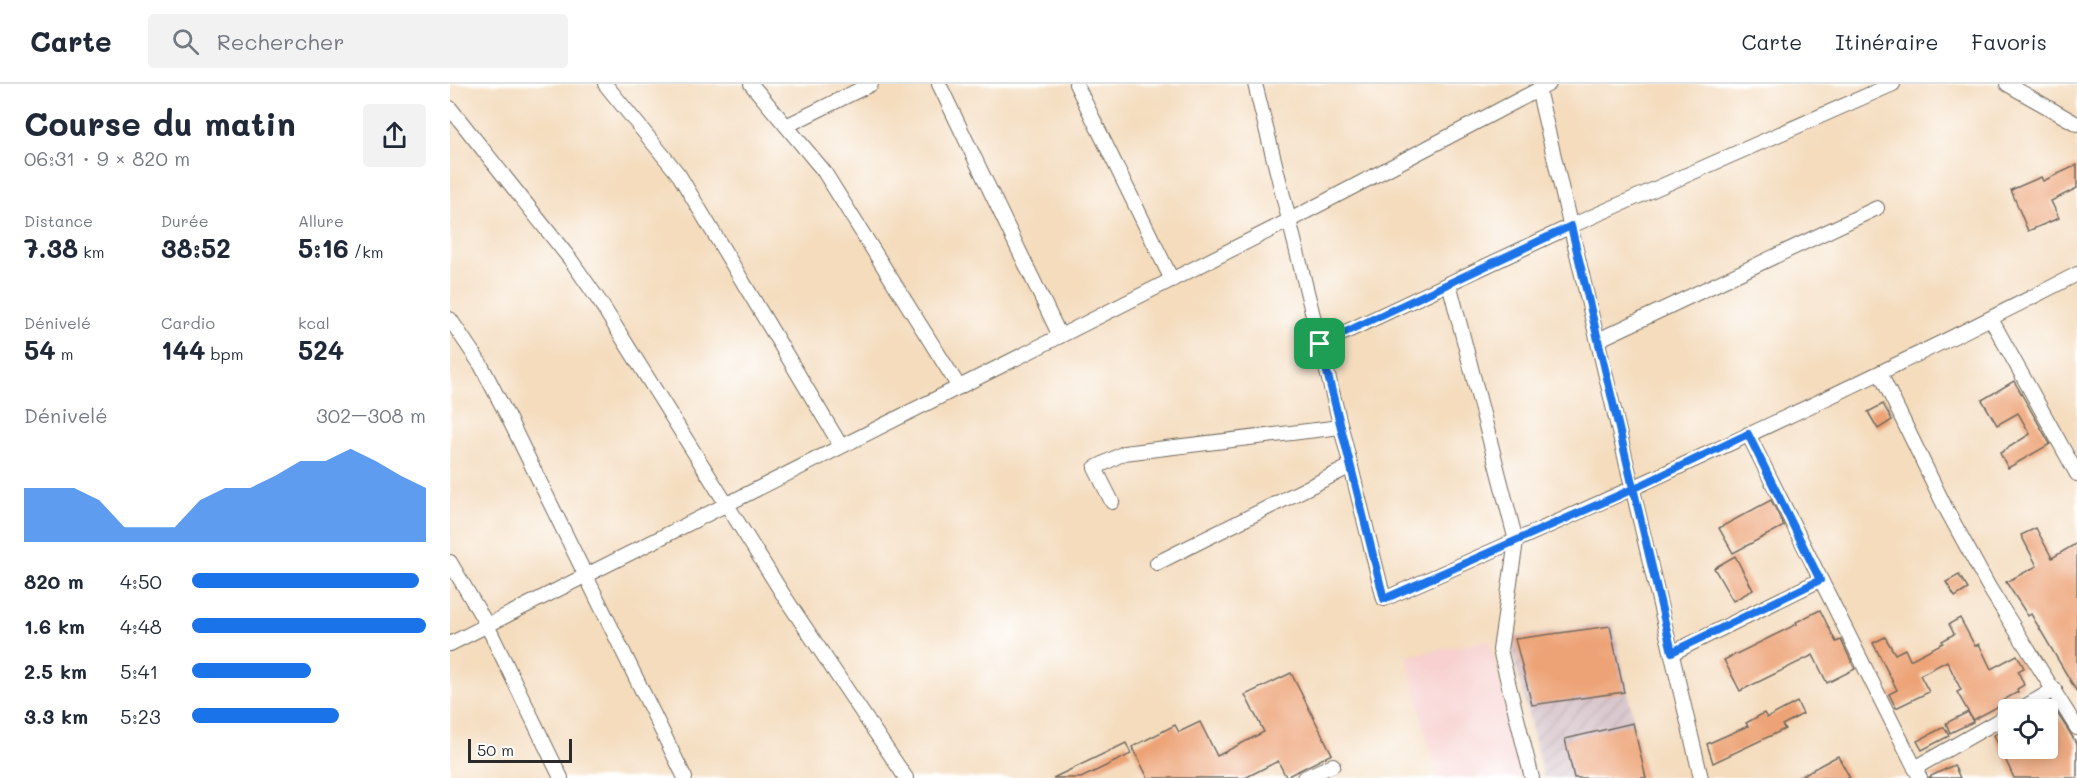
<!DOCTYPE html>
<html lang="fr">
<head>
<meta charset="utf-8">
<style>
  body { margin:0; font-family:Mali,sans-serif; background:#f2f2f3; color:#1f2937; height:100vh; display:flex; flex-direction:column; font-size:22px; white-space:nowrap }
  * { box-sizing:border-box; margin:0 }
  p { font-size:20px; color:#747a83 }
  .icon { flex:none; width:33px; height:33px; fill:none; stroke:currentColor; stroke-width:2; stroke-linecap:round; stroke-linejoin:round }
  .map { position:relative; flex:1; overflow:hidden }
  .panel { display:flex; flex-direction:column; background:#fff; width:450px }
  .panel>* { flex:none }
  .buttons { position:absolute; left:1548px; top:615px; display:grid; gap:12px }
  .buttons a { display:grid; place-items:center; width:60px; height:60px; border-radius:6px; background:#fff; box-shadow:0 3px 15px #0003; font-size:30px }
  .scale { position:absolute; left:18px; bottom:15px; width:104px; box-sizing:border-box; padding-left:6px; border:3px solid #2b2b2b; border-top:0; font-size:16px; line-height:21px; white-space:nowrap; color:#2b2b2b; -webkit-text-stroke:4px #fff; paint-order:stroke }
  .pin { position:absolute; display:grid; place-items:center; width:51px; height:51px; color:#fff; margin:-26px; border-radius:12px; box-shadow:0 3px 9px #0006 }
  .round { display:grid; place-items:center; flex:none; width:63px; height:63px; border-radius:6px; background:#f2f2f3 }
  .headline { display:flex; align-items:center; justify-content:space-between; height:102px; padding:0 24px }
  h1 { font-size:33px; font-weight:800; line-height:45px }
  .figures { display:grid; grid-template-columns:repeat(3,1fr); gap:9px; height:102px; padding:6px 24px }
  .figures div { display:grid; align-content:center }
  .figures b { font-size:26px; font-weight:800 }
  .figures small { font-size:16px; font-weight:400 }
  .figures p { font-size:16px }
  .chart { height:168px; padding:12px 24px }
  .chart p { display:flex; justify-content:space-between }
  .chart svg { width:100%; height:108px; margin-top:6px; fill:#1a73e8; opacity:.7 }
  ul { padding:0 24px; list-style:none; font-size:20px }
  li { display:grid; grid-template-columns:96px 72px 1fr; align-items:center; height:45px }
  li i { height:15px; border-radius:8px; background:#1a73e8 }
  header { display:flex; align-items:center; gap:36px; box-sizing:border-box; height:84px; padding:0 30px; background:#fff; border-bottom:2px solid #e0e1e3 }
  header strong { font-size:28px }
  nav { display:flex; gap:33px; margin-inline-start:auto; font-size:21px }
  .search { width:420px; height:54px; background:#f2f2f3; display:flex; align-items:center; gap:15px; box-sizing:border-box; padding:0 21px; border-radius:6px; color:#747a83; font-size:22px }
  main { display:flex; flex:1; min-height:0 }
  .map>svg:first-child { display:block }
  .built { fill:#f7d0cf }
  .industrial { fill:url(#industrial-furrows) }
  .building { fill:#eda376 }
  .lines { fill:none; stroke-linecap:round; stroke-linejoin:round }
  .street-casing { stroke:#71695e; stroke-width:16 }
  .street { stroke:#fff; stroke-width:14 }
  .route-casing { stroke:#fff; stroke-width:12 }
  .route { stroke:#1a73e8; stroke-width:8 }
</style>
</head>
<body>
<header>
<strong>Carte</strong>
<div class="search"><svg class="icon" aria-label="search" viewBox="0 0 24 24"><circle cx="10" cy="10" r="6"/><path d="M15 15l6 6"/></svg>Rechercher</div>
<nav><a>Carte</a><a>Itinéraire</a><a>Favoris</a></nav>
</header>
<main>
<section class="panel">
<div class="headline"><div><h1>Course du matin</h1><p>06:31 · 9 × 820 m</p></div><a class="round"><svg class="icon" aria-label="share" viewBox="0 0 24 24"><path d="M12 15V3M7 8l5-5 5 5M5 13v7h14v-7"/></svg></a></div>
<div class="figures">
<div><p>Distance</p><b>7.38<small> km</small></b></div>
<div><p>Durée</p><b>38:52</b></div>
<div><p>Allure</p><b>5:16<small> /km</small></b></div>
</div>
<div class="figures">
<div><p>Dénivelé</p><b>54<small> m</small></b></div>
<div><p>Cardio</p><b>144<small> bpm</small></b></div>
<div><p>kcal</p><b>524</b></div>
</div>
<div class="chart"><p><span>Dénivelé</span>302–308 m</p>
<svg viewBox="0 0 160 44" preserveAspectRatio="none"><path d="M0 44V22L10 22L20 22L30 27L40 38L50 38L60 38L70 27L80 22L90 22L100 17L110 11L120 11L130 6L140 11L150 17L160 22V44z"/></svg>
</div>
<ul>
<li><b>820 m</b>4:50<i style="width:97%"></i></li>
<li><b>1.6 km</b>4:48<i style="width:100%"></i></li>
<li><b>2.5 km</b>5:41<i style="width:51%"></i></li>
<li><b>3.3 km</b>5:23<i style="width:63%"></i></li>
</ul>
</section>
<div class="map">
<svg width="1627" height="694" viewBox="0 0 1627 694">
  <defs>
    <pattern id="industrial-furrows" width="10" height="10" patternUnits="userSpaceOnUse" patternTransform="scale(1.5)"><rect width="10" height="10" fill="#d2bec5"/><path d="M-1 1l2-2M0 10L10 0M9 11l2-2" fill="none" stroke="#b4a3a9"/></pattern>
  </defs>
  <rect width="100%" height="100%" fill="#fff"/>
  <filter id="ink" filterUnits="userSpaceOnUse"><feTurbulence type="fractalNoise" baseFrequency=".0167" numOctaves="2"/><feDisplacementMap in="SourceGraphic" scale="12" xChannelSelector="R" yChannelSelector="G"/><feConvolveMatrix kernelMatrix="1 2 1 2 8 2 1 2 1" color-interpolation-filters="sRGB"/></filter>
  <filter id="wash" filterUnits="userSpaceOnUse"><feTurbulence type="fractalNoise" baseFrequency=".008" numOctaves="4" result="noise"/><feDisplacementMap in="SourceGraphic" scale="24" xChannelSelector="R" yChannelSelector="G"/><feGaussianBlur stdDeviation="1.35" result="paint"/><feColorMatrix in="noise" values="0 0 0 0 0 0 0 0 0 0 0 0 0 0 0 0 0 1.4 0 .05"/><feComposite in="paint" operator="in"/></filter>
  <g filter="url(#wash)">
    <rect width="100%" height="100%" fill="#f4dcbd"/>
    <polygon class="built" points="1039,556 1074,694 987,694 957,572"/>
    <polygon class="industrial" points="1163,539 1196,694 1094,694 1059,554"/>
    <g id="blocks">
      <g class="building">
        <polygon points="1627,81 1627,104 1601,117 1609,134 1578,147 1561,106 1591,93 1593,97"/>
        <polygon points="1564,297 1600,360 1558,384 1550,369 1580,350 1568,329 1547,341 1532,316"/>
        <polygon points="1433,320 1442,336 1428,345 1418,328"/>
        <polygon points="1321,416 1334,442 1283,469 1269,444"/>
        <polygon points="1586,444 1602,474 1627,459 1627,608 1581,530 1578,532 1556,498 1587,482 1571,451"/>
        <polygon points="1285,472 1303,506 1283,517 1264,484"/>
        <polygon points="1509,491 1518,505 1505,513 1496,498"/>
        <polygon points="1370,526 1386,558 1391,556 1405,585 1377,599 1363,571 1290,607 1274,576 1347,540 1346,538"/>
        <polygon points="1510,534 1525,562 1529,560 1541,585 1567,571 1574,584 1568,587 1574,601 1567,605 1568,608 1550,618 1551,621 1523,636 1507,608 1511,606 1497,577 1470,591 1479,608 1446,624 1439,610 1447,606 1423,559 1435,553 1445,570 1455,565 1460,576 1493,559 1492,557 1504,550 1499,540"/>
        <polygon points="1160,542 1174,608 1082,621 1065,555"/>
        <polygon points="841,589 882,670 836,693 828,677 795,694 698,694 682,663 725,641 729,648 750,638 767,672 814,648 795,611"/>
        <polygon points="1347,618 1353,630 1332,641 1335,645 1263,679 1257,660 1298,642 1296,639 1314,629 1317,634"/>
        <polygon points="1601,619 1627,660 1627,694 1564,694 1544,651 1558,643 1558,664 1598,664 1598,621"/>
        <polygon points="1518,628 1523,638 1500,649 1496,639"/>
        <polygon points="1183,639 1196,694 1124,694 1115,655"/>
        <polygon points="1494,643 1499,652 1472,666 1467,657"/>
        <polygon points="676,659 681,670 631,694 603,694"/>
        <polygon points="1388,672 1400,694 1347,694 1382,675"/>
        <polygon points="1504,681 1510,694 1479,694 1479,693"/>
      </g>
    </g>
  </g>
  <g filter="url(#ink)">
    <use href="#blocks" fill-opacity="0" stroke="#71695e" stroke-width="1.5"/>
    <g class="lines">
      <g class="street-casing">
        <g id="street">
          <polyline points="155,0 229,91 391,362"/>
          <polyline points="301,0 373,86 509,303"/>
          <polyline points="489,0 610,252"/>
          <polyline points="626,0 722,196"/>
          <path d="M805 0 934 515C1167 412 1400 308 1627 190"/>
          <polyline points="1557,0 1627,40"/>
          <polyline points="1088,5 1251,694"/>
          <polyline points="0,24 120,175 150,218 334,512 456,694"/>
          <polyline points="336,42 421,0"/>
          <polyline points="999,199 1066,457 1050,566 1082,694"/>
          <polyline points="0,235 31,281 58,333 235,694"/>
          <polyline points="1541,235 1627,390"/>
          <polyline points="1148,256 1427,124"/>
          <polyline points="870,260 1121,142 1443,0"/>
          <polyline points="1430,289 1495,423 1540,505 1627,644"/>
          <polyline points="1298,350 1470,694"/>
          <polyline points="662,418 645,384 674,369 891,343"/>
          <polyline points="0,478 37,541 111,694"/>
          <polyline points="707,479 901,382"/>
          <polyline points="0,560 840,136 1099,0"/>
          <polyline points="1222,569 1370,496"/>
          <polyline points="1569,626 1605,605"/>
          <polyline points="1465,684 1558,631"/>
          <polyline points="854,694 883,681"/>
        </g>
      </g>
      <use href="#street" class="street"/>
    </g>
  </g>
  <g class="lines" filter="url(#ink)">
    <g class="route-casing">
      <polyline id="route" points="870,260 934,515 1183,405 1298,350 1370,496 1222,568 1121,142 870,260"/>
    </g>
    <use href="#route" class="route"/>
  </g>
</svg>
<div class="buttons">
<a><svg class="icon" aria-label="locate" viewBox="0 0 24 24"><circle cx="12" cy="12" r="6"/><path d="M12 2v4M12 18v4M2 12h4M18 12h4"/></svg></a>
</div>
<div class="scale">50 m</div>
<div class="pin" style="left:870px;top:260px;background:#1e9e55"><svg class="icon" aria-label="arrive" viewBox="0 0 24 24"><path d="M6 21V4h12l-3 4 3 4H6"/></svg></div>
</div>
</main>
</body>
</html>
